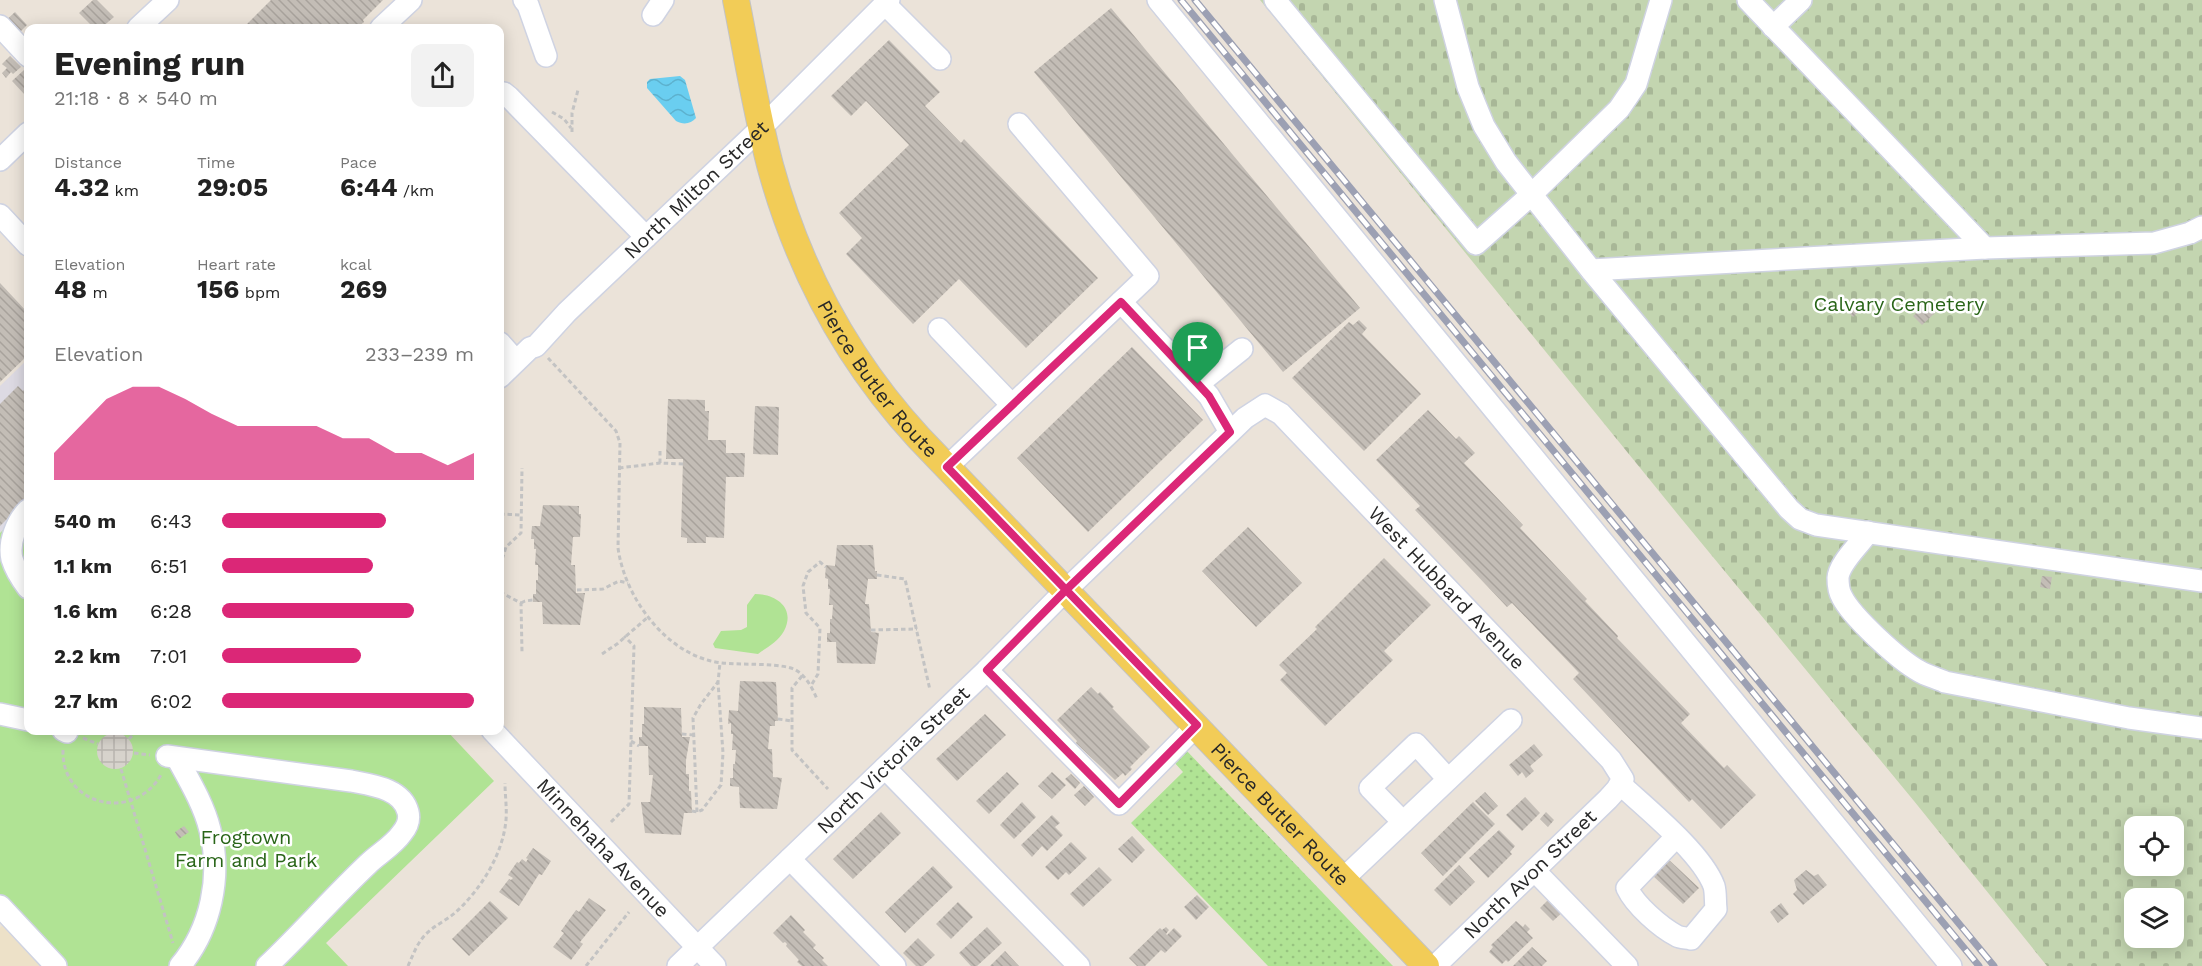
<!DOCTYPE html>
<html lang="en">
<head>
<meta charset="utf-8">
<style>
  body { margin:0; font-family:"Work Sans",sans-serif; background:#f2f2f2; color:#222; height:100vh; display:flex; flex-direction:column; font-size:22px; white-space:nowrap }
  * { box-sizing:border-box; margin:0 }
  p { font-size:20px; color:#767676 }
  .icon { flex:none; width:33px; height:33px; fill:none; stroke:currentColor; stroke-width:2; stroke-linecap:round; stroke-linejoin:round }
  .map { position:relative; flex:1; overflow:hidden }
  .details { position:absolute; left:24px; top:24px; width:480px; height:711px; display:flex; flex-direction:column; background:#fff; border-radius:12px; box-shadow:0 3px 15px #0003 }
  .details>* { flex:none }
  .buttons { position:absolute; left:2124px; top:816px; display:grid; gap:12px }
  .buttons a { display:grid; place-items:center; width:60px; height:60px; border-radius:12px; background:#fff; box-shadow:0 3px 15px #0003; font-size:30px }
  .pin { position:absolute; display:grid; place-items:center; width:51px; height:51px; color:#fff; margin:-62px -26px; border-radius:50% 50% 50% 0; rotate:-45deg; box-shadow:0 0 6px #0007 }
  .pin .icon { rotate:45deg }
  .round { display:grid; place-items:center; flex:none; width:63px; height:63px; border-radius:12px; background:#f2f2f2 }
  .head { display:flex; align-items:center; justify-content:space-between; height:102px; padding:0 30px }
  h1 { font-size:33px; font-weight:700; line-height:45px }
  .figures { display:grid; grid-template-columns:repeat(3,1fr); gap:9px; height:102px; padding:6px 30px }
  .figures div { display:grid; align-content:center }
  .figures b { font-size:26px; font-weight:700 }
  .figures small { font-size:16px; font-weight:400 }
  .figures p { font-size:16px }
  .chart { height:168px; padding:12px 30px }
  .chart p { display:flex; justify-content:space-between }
  .chart svg { width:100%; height:108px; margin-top:6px; fill:#db2777; opacity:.7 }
  ul { padding:0 30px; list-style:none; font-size:20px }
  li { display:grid; grid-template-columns:96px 72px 1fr; align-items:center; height:45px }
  li i { height:15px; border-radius:8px; background:#db2777 }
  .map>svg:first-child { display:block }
  .industrial { fill:#dddae3 }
  .education { fill:#ede1c8 }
  .grass { fill:url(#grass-dots) }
  .cemetery { fill:url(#cemetery-stones); fill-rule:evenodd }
  .park { fill:#b0e394 }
  .plaza { fill:url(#plaza-grid) }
  .water { fill:url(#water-waves) }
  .building { fill:url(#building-back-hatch) }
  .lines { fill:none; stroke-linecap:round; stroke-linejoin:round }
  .minor-casing { stroke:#cfd3e2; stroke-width:24 }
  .major-casing { stroke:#c3c3c3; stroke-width:28 }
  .path { stroke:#c3c3c3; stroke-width:3; stroke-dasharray:4.5 3; stroke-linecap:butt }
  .minor { stroke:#fff; stroke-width:21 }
  .major { stroke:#f2cc57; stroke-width:26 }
  .rail-casing { stroke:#9ca0b3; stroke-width:7 }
  .rail { stroke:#fff; stroke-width:4.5; stroke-dasharray:14; stroke-linecap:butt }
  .route-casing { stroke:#fff; stroke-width:12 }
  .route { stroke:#db2777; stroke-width:8 }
  .labels { text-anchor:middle; stroke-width:5; stroke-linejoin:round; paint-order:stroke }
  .street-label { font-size:20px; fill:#282828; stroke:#fff }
  .park-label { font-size:20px; fill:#296518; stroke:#fff }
</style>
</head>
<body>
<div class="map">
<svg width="2202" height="966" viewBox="0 0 2202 966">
  <defs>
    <pattern id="grass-dots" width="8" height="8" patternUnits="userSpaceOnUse" patternTransform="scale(1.5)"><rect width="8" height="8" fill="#b0e394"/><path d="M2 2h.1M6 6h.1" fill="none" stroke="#97c380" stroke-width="1.8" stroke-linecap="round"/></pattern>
    <pattern id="cemetery-stones" width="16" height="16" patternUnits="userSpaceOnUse" patternTransform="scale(1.5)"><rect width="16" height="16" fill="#c3d5b0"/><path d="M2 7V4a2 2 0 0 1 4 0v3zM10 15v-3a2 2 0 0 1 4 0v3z" fill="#a8b797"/></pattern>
    <pattern id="plaza-grid" width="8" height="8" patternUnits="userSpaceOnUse" patternTransform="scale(1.5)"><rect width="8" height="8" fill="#d7d3cc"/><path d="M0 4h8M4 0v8" fill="none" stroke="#b9b5af"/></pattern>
    <pattern id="water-waves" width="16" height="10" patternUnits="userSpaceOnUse" patternTransform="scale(1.5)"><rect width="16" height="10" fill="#6acef0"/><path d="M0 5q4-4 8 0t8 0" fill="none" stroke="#5cb1ce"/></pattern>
    <pattern id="building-back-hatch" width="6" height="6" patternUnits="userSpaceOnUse" patternTransform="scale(1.5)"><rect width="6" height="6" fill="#c3bdb6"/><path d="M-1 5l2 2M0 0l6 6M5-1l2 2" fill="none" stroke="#a8a29c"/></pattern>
  </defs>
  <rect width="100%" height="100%" fill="#ebe3d9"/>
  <polygon class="industrial" points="28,359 28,505 0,533 0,386"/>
  <polygon class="education" points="3,925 42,966 0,966 0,928"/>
  <polygon class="grass" points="1185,749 1392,965 1393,966 1268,966 1131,823 1183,772 1173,761"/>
  <path class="cemetery" d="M1260 0H2202V966H2047L1914 801 1680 517ZM2134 826H2174V866H2134ZM2134 898H2174V938H2134Z"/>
  <g class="park">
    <polygon points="28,505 28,730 447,731 494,781 326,943 348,966 42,966 0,922 0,533"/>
    <path d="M755 594C776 594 796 608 784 631 778 642 767 647 758 654L715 648 713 644 721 631 741 630 747 627V605Z"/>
  </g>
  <circle class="plaza" cx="115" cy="751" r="18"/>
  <path class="water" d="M680 76 685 80 696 118C691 124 683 125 676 121L647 88V82L650 79Z"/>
  <g class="building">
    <polygon points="93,0 97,0 114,17 101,28 94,28 79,13"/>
    <polygon points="271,0 383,0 363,20 364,22 357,28 243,28"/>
    <polygon points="1111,8 1360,308 1283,372 1034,72"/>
    <polygon points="15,12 27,25 15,37 2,24"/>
    <polygon points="889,40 940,92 925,106 961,143 964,139 1098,278 1026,348 959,279 913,324 846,254 862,238 839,213 909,145 866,101 851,116 831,96"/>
    <polygon points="10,56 21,67 13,74 11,72 6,78 2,73 7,68 2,64"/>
    <polygon points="24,70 28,74 28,93 25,95 12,81"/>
    <polygon points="0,283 28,313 28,355 0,382"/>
    <polygon points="1854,303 1860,310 1853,317 1846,310"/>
    <polygon points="1927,303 1936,312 1922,325 1913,316"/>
    <polygon points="1359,320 1367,328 1362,334 1421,394 1364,451 1292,378 1349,322 1353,325"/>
    <polygon points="1132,347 1203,420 1088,532 1017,458"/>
    <polygon points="28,385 28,498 0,526 0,404 18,386 23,391"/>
    <polygon points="668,399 705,400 705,411 709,411 708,440 726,440 726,453 745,453 744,477 726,477 724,538 706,537 706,543 687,543 687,538 681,537 683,459 666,459"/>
    <polygon points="755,406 779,407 778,455 753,454"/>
    <polygon points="1428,410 1456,439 1459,436 1475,453 1464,463 1523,525 1520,528 1587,599 1585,601 1618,636 1617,638 1690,714 1681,723 1724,768 1727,765 1756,795 1721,829 1692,799 1689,802 1573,679 1579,673 1512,603 1507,607 1415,510 1420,506 1376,460"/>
    <polygon points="543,505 579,506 579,514 581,514 580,537 573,537 571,565 575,565 576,593 585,593 580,625 543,624 542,602 533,602 533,594 536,594 536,580 538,580 538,565 535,565 536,549 534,549 534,539 531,539 532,526 540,526"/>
    <polygon points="1248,527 1302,583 1256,627 1202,571"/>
    <polygon points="837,545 873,545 875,571 877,571 877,579 868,579 865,604 869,604 871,632 879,633 875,664 837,663 836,642 827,642 827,633 830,633 830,619 832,619 833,605 829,605 830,589 828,589 828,579 825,578 826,565 835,566"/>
    <polygon points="1384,558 1431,605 1384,651 1393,660 1325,726 1280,680 1287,673 1279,665 1317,629 1315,627"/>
    <polygon points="2042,576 2052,577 2050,589 2040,587"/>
    <polygon points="740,681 776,682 778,721 775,721 775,726 770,726 768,749 772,749 773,777 782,778 777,809 740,808 739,787 730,786 730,778 733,778 733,764 735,764 736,750 732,750 733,734 731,734 731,723 728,724 729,710 738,711"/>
    <polygon points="1091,687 1098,694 1100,692 1114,707 1112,708 1150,747 1130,767 1132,769 1125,776 1123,773 1115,780 1076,743 1077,741 1057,720"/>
    <polygon points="644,707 681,708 682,737 690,737 686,760 686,774 689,774 689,791 691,791 692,813 684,813 681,835 645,833 641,802 650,802 653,775 649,775 648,746 639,746 639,737 642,737 642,724 644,724"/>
    <polygon points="985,714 1006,735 957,781 936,759"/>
    <polygon points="1534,744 1543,755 1530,766 1534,771 1526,778 1522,772 1518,776 1509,765"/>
    <polygon points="1007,772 1019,784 989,814 976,801"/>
    <polygon points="1052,772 1066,785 1052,799 1038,786"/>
    <polygon points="1071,774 1080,783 1075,789 1065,779"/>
    <polygon points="1084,786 1094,797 1085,806 1074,795"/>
    <polygon points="1485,792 1498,806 1488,815 1475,801"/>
    <polygon points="1525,797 1540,813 1522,831 1506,815"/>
    <polygon points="1022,802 1036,817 1014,839 1000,825"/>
    <polygon points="1473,802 1495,824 1443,876 1421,853"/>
    <polygon points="881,812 901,833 853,879 833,859"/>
    <polygon points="1546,812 1554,820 1548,827 1540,819"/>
    <polygon points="1052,815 1060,823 1055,827 1063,835 1047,851 1042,846 1032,857 1021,845"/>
    <polygon points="184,826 189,832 179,839 175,832"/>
    <polygon points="1499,830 1515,846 1510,852 1512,854 1488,878 1469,858"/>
    <polygon points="1132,836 1145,850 1132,863 1118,849"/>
    <polygon points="1071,842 1087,858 1069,875 1066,872 1058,880 1045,867"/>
    <polygon points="533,848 551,861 542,875 539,874 519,906 499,892 509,879 511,880 513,878 508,875 517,862 519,863 522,859 526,862 528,859 526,858"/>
    <polygon points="1667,858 1699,888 1683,904 1651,874"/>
    <polygon points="1459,865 1475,882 1450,906 1434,890"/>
    <polygon points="933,866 953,887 905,933 885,912"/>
    <polygon points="1099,867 1112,880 1083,907 1070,894"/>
    <polygon points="1806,870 1814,876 1818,874 1827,885 1803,905 1793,894 1797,890 1794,880"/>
    <polygon points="1197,895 1209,907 1196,920 1184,907"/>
    <polygon points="1552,896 1565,910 1553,921 1540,908"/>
    <polygon points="589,898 606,910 580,942 583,944 571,960 553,947 564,933 561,931 576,910 579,912"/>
    <polygon points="490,901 508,918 469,956 452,939"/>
    <polygon points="958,902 973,917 951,939 936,924"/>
    <polygon points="1781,903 1789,914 1778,923 1770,912"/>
    <polygon points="791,915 805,930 803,932 816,945 813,948 824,958 822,960 828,966 802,966 797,962 799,960 786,946 787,944 785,942 783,943 773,933"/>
    <polygon points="1516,921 1523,927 1525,924 1530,929 1527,932 1533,938 1508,962 1506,960 1502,964 1489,952 1493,947 1491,945"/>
    <polygon points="987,927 1002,943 977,966 971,966 959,953"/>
    <polygon points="1166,927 1169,930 1166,934 1167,935 1174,928 1182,936 1165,953 1161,950 1145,966 1137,966 1129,958 1160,928 1162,930"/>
    <polygon points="918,938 935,955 923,966 916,966 903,953"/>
    <polygon points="1532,947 1547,961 1542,966 1513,966"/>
    <polygon points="1005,951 1019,966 990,966"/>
  </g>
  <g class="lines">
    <g class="minor-casing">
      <g id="minor">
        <polyline points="524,0 528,5 546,56"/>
        <polyline points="1158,0 1951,966"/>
        <polyline points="1275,0 1476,244 1531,195 1619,109 1636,84 1661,0"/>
        <polyline points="1445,0 1468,87 1484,126 1506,162 1591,270 1789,509 1800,519 1816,525 2202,581"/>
        <polyline points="1748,0 1985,248"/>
        <polyline points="885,4 940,59"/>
        <polyline points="653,15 663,0"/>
        <polyline points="0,26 28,56"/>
        <polyline points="1773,27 1801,0"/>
        <polyline points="138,28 168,0"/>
        <polyline points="381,28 411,0"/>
        <polyline points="500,94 504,93 509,97 646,237"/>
        <polyline points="0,160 28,133"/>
        <polyline points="0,215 28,245"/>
        <polyline points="1591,270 1985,248 2154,243 2190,233 2202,227"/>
        <polyline points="1121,302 1209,396 1230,432"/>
        <polyline points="939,329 1012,405"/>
        <polyline points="500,343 516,361"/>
        <path id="s1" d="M500 377 530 348 536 346 567 312 762 127 889 0"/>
        <polyline points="1198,384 1242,349"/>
        <polyline points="947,467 1148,276 1019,124"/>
        <path d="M28 510C17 521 8 542 12 559 15 569 22 580 28 588"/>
        <path d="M1868 532C1859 546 1839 563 1838 578 1838 583 1839 592 1842 597 1852 617 1899 660 1919 671 1927 676 1937 678 1945 682L2129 718 2202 728"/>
        <polyline points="987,670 1119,804 1197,725"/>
        <polyline points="0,714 28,720"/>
        <polyline points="63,730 67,732"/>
        <path id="s2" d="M492 730 715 966"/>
        <path d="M167 756 351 781C371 785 402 788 408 812 410 820 407 827 402 833 393 846 378 854 368 864 333 897 302 933 267 966"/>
        <path d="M177 758C189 780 204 805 210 830 222 876 211 929 180 966"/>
        <polyline points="885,768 1079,966"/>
        <path d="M1620 784C1646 808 1702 853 1714 886 1716 893 1715 902 1716 909L1691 939C1687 938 1681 938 1677 936 1660 927 1635 905 1627 888L1676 837"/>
        <polyline points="1403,822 1370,788 1416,744 1448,779"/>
        <polyline points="790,859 895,966"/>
        <polyline points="1534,870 1627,966"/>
        <polyline points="1343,879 1511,720"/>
        <polyline points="0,906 56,966"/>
        <path id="s3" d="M678 966 987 670 1066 590 1245 418 1265 405 1281 414 1611 760 1623 779 1617 789 1608 799 1435 966"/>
      </g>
    </g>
    <g class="major-casing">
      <g id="major">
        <path id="s4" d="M736 0C747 55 756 111 770 165 798 268 847 360 919 438L1426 966"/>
      </g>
    </g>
    <g class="path">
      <polyline points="552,112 564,119 571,128"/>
      <polyline points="572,132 572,113 578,90"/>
      <path d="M548 358 616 431 620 443 618 548C625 599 668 657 722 663 742 665 773 663 791 668 804 672 812 687 817 699"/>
      <polyline points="660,463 660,448"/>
      <polyline points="619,468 660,463 683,464"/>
      <polyline points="500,514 521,515"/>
      <polyline points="500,566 506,547 521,533 522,468"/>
      <polyline points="877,575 905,579 930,690"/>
      <polyline points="577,590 603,589 619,581 628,583"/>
      <polyline points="500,592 521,603 522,652"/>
      <polyline points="521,603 525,601 533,600"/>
      <polyline points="871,630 917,629"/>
      <polyline points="602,654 617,644 648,617"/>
      <polyline points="802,676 792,688 792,750 828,789"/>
      <polyline points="812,684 818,674 820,628 806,613 803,586 808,572 820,562 826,567"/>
      <polyline points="778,719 792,721"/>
      <polyline points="109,730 110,734"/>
      <polyline points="682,734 694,735"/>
      <polyline points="83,738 98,744"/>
      <polyline points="129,739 137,730"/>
      <polyline points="631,741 639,746"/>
      <path d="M63 750C61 807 136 823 162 773"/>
      <polyline points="134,753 150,755"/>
      <polyline points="121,769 173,943"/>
      <polyline points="692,811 697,812 702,810 721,785 723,753 718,682 720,663"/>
      <polyline points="697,812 693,718 701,704 718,682"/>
      <polyline points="611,822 629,804 634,646 624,636"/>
      <path d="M408 966C413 955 417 943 426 934 435 925 447 920 456 912 481 889 503 854 506 820 507 808 505 795 505 783"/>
      <polyline points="586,966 629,912"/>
    </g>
    <use href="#minor" class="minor"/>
    <use href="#major" class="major"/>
    <g class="rail-casing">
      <g id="rail">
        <polyline points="1181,0 1979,966"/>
        <polyline points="1195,0 1994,966"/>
      </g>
    </g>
    <use href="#rail" class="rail"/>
  </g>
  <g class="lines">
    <g class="route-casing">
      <path id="route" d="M1198 384 1121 302 947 467C1030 553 1113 639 1197 725L1119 804 987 670 1066 590 1230 432 1209 396 1198 384"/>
    </g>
    <use href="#route" class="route"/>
  </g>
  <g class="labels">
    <g class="street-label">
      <text dy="7" stroke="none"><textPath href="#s1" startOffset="272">North Milton Street</textPath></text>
      <text dy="7" stroke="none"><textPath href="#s4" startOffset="410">Pierce Butler Route</textPath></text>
      <text dy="7" stroke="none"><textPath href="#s3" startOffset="1071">West Hubbard Avenue</textPath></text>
      <text dy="7" stroke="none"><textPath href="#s3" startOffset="298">North Victoria Street</textPath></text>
      <text dy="7" stroke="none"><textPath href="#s4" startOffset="1004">Pierce Butler Route</textPath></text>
      <text dy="7" stroke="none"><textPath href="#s2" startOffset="162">Minnehaha Avenue</textPath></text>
      <text transform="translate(1530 874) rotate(-44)" y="7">North Avon Street</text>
    </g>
    <g class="park-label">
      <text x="1899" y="311">Calvary Cemetery</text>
      <text x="246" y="844">Frogtown<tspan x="246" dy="23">Farm and Park</tspan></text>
    </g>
  </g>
</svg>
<div class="buttons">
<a><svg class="icon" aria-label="locate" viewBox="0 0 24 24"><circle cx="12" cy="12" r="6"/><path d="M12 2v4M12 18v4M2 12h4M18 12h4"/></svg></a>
<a><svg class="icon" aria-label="layers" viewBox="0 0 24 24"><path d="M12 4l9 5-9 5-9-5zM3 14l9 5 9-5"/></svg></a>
</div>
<div class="pin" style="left:1198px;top:384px;background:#1e9e55"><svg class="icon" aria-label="arrive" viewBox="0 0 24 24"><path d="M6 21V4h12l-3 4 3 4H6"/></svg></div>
<section class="details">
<div class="head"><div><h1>Evening run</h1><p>21:18 · 8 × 540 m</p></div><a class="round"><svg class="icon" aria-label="share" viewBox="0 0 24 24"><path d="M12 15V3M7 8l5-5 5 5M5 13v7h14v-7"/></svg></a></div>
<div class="figures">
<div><p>Distance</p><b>4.32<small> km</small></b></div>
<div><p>Time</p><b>29:05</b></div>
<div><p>Pace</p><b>6:44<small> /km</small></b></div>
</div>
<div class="figures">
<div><p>Elevation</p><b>48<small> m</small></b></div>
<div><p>Heart rate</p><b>156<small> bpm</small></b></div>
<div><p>kcal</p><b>269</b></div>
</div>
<div class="chart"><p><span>Elevation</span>233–239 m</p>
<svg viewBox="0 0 160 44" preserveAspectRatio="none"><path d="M0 44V33L10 22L20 11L30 6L40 6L50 11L60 17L70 22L80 22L90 22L100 22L110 27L120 27L130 33L140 33L150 38L160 33V44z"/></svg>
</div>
<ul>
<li><b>540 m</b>6:43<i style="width:65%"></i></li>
<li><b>1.1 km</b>6:51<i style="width:60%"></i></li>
<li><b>1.6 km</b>6:28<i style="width:76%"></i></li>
<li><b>2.2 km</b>7:01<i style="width:55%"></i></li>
<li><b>2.7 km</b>6:02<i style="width:100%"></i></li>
</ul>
</section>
</div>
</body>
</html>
